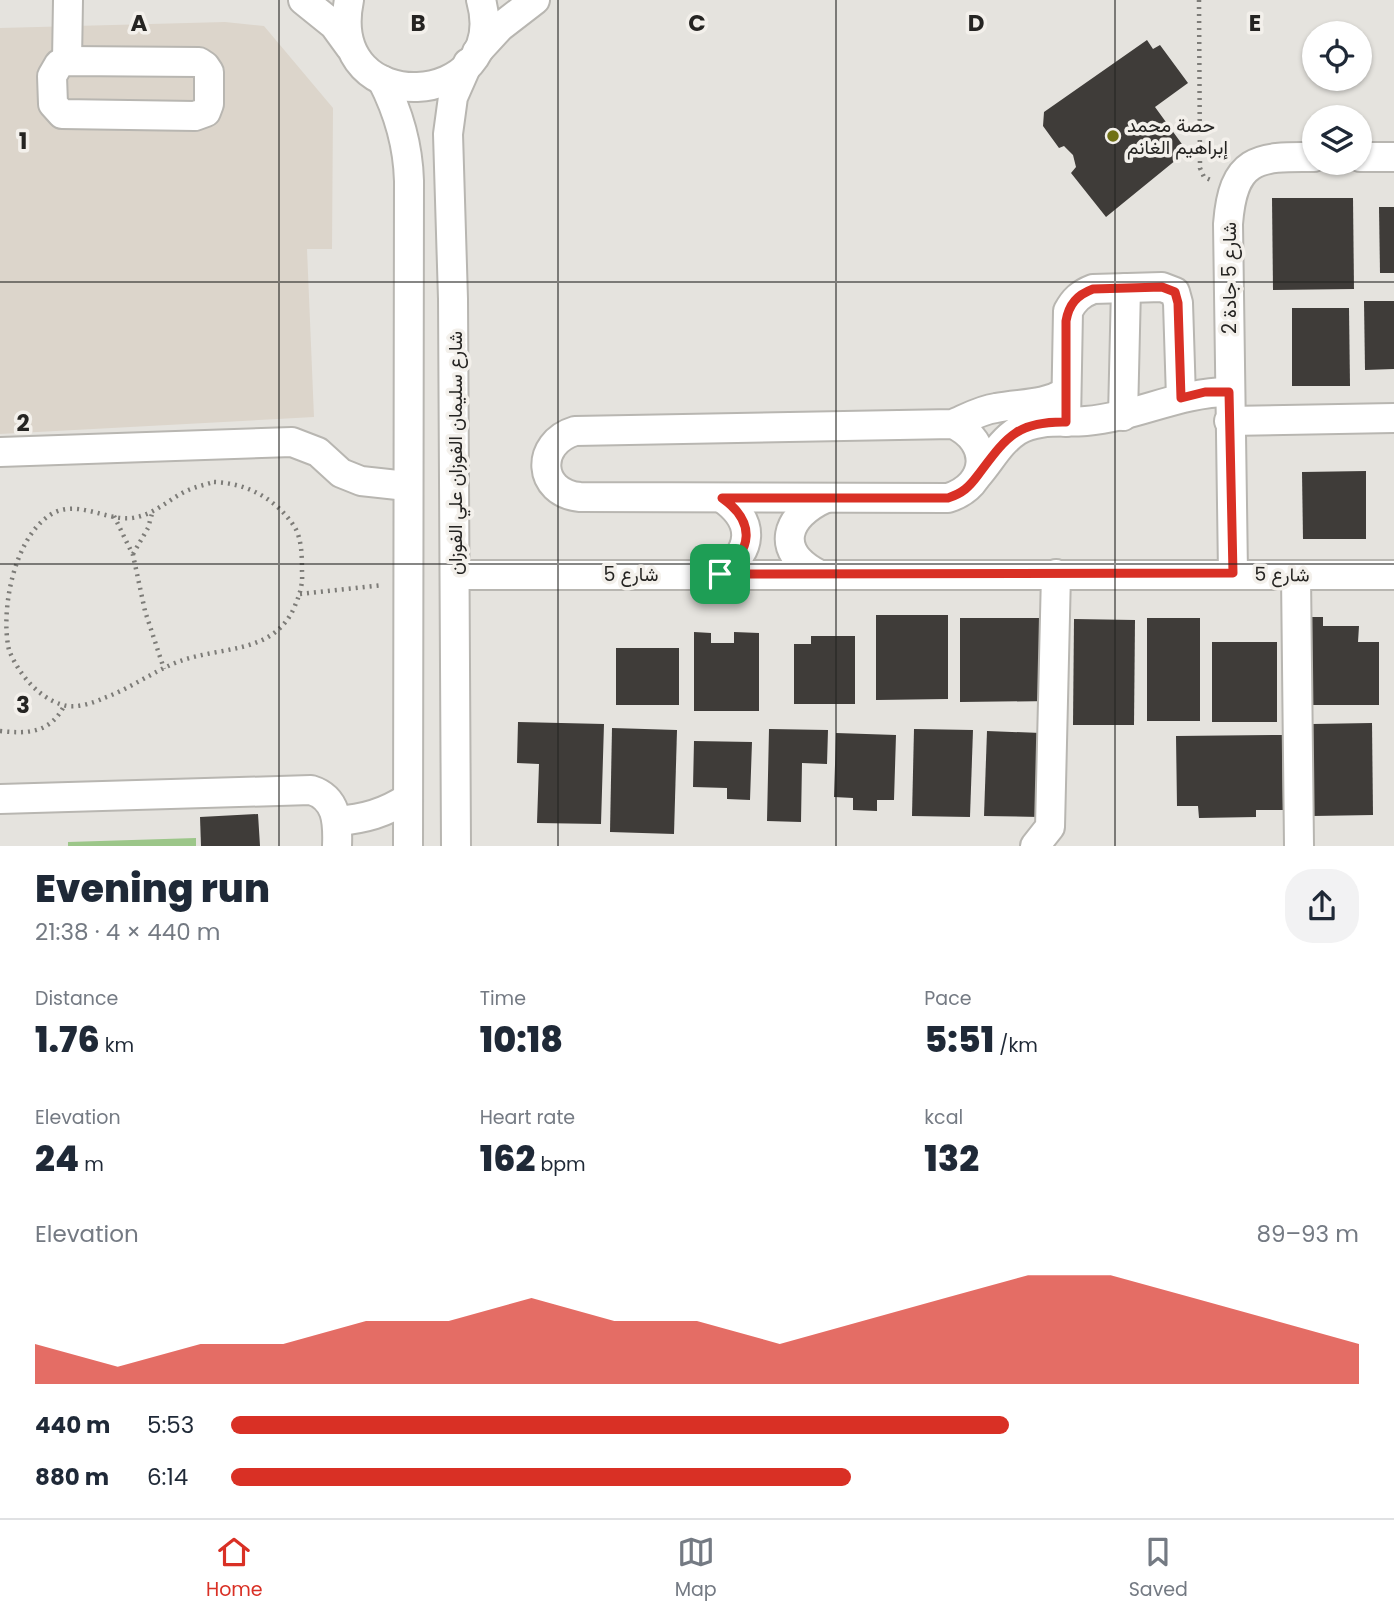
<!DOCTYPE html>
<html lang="en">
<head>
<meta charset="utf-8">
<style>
  body { margin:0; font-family:Poppins,Vazirmatn,sans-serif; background:#f2f2f3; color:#1f2937; height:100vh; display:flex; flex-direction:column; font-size:26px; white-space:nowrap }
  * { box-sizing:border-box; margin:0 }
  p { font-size:23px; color:#747a83 }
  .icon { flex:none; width:38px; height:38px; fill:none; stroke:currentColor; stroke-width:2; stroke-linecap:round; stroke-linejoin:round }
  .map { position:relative; height:846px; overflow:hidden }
  .drawer { display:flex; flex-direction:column; background:#fff; flex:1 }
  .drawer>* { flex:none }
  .tools { position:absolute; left:1302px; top:21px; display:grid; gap:14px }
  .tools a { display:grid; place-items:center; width:70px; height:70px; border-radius:50%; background:#fff; box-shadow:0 2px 5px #0004; font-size:35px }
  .pin { position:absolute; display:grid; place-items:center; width:60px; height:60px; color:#fff; margin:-30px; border-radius:14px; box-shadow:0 4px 10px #0006 }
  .round { display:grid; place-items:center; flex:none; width:74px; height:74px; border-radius:28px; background:#f2f2f3 }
  .headline { display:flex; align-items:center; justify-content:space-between; height:119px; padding:0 35px }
  h1 { font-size:38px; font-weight:800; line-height:52px }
  .stats { display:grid; grid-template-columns:repeat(3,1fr); gap:10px; height:119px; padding:7px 35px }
  .stats div { display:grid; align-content:center }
  .stats b { font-size:35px; font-weight:800 }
  .stats small { font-size:19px; font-weight:400 }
  .stats p { font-size:19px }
  .chart { height:196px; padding:14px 35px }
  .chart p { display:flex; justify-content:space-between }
  .chart svg { width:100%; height:126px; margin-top:7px; fill:#d93025; opacity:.7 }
  ul { padding:0 35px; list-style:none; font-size:23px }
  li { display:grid; grid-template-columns:112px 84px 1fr; align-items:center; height:52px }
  li i { height:18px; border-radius:9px; background:#d93025 }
  .tab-bar { display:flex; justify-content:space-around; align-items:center; height:98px; border-top:2px solid #e0e1e3; background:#fff; font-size:19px; color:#747a83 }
  .tab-bar a { display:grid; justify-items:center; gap:4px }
  .tab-bar .on { color:#d93025 }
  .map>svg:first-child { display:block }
  .built { fill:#dcd5cb }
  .green { fill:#9cc689 }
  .building { fill:#3f3c39 }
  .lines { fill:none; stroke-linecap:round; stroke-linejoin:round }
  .minor-casing { stroke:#b8b6b1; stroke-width:32 }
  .path { stroke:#7d7c78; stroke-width:4.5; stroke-dasharray:2 5; stroke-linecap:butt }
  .minor { stroke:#fff; stroke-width:28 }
  .route-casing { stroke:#fff; stroke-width:14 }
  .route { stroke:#d93025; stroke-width:9 }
  .grid { fill:none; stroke:#252422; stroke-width:2; stroke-opacity:0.55 }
  .poi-dot { fill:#707116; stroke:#f3f0eb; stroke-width:2.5 }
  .labels { text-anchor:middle; stroke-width:7; stroke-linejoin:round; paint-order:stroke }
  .poi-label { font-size:19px; fill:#252422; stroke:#f3f0eb; text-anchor:start }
  .street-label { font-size:19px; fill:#252422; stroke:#f3f0eb }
  .grid-label { font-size:23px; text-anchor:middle; font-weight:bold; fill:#252422; stroke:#f3f0eb; stroke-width:7; stroke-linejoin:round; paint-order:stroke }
</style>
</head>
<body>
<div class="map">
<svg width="1394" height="846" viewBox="0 0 1394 846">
  <rect width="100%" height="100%" fill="#e5e3de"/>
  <polygon class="built" points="225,22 264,26 333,108 332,249 307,249 314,417 0,434 0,28"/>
  <polygon class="green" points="196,838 196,846 68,846 68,842"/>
  <g class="building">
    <polygon points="1147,40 1153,49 1160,45 1188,83 1155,107 1187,151 1106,217 1071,173 1076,167 1073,155 1064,146 1059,148 1043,126 1044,112"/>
    <polygon points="1272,198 1353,198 1354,289 1273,290"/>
    <polygon points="1379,207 1394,207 1394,273 1380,273"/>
    <polygon points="1364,301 1394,301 1394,369 1365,370"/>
    <polygon points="1292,308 1349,308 1350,386 1292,386"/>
    <polygon points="1366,471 1366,539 1303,539 1302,472"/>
    <polygon points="876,615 948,615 948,699 876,700"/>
    <polygon points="1305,617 1323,617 1323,626 1359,626 1358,642 1379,642 1379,705 1305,705"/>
    <polygon points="960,618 1052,618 1052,701 960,702"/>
    <rect x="1147" y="618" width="53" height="103"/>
    <polygon points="1074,619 1135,620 1134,725 1073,725"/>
    <polygon points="694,632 711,633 711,643 734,643 734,632 759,633 759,711 694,711"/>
    <polygon points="811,636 855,636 855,704 794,704 794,644 811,644"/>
    <rect x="1212" y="642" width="65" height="80"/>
    <rect x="616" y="648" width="63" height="57"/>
    <polygon points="518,722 604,724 601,824 537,823 539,764 517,763"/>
    <polygon points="1372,723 1373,815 1313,816 1312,724"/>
    <polygon points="612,728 677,730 674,834 610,832"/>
    <polygon points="769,729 828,730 827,764 802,763 801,822 767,821"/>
    <polygon points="914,729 973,730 970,817 912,816"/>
    <polygon points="987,731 1041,733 1039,817 984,816"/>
    <polygon points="836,733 896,735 894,800 877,800 877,811 853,810 853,798 834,797"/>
    <polygon points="1282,735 1283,810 1256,810 1256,817 1199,818 1198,806 1177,806 1176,736"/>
    <polygon points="694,741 752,742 750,800 727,799 727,788 693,787"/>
    <polygon points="258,814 260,846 201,846 200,817"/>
  </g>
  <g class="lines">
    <g class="minor-casing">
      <g id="minor">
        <polyline points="303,0 334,25 350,47"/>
        <path d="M349 0C324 122 512 110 481 0"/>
        <polyline points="477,52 500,27 535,0"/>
        <polygon points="67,61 199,62 205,66 209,72 209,104 206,112 195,116 62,114 53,104 52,76 59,64"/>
        <polyline points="67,61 68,0"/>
        <path d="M382 80C399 113 408 144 409 181L408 846"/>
        <polyline points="1360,157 1394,157"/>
        <polyline points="1123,416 1126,288"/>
        <polyline points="1229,421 1394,418"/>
        <path d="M1066 422 1068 311C1074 300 1080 294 1093 289L1162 287 1175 292 1178 303 1181 398"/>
        <path d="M953 424C992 442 989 485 948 498L580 497C537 493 535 443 575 431L953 424C967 418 981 410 996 408 1021 403 1043 406 1066 392"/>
        <polyline points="0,452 292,442 318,452 341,473 361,481 407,486"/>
        <path d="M978 475C991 460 1000 442 1017 431 1038 418 1064 423 1086 421 1136 417 1179 392 1229 392"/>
        <path d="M1233 573 1228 224C1233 159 1256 156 1314 157"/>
        <path d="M720 574C753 551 756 522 722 498"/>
        <path d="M818 574C774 551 785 516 826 498"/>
        <polyline points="456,575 1394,575"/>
        <polyline points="1296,575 1299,846"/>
        <path d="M0 799 311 790C337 798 338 822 337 846"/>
        <path d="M337 821C364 819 385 813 408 798"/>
        <polyline points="456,846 453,299 448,134 453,97 468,63"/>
        <polyline points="1035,846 1050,827 1056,574"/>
      </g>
    </g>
    <g class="path">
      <polyline points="1199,0 1200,168 1204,177 1213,181"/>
      <path d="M214 482C247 483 276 499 294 526 302 538 302 558 302 572 303 586 299 596 294 608 272 656 219 645 175 663 151 673 129 689 104 698 93 703 75 709 63 705 38 698 18 673 9 650 0 611 14 538 50 515 76 498 105 521 132 518 153 515 167 501 184 492 194 487 204 485 214 482Z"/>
      <polyline points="114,516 133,555 145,611 164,669"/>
      <polyline points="133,554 148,528 153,510"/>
      <polyline points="300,594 383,585"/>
      <path d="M0 731C28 734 50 733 64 706"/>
    </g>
    <use href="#minor" class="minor"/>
  </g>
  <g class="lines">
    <g class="route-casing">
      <path id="route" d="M1162 287 1175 292 1178 303 1181 398 1205 392H1229L1233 573 720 574C753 551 756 522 722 498H948C963 493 969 487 978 475 1006 438 1016 421 1066 422V321C1069 304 1077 295 1093 289Z"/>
    </g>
    <use href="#route" class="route"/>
  </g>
  <path class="grid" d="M279 0V846M558 0V846M836 0V846M1115 0V846M0 282H1394M0 564H1394"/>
  <circle class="poi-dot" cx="1113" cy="136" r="7"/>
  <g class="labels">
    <g class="poi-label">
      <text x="1127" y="132">حصة محمد<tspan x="1127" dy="22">إبراهيم الغانم</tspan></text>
    </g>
    <g class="street-label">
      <text transform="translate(1229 278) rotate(-90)" y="7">شارع 5 جادة 2</text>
      <text transform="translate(455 453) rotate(-90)" y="7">شارع سليمان الفوزان علي الفوزان</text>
      <text x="631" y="581">شارع 5</text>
      <text transform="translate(1282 574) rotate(1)" y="7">شارع 5</text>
    </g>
  </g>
  <g class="grid-label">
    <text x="139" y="31">A</text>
    <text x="418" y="31">B</text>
    <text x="697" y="31">C</text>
    <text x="976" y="31">D</text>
    <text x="1255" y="31">E</text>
    <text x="23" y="149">1</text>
    <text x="23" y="431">2</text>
    <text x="23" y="713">3</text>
  </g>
</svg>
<div class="tools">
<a><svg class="icon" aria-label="locate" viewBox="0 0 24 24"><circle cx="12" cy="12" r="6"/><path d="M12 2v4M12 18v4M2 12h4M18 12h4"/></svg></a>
<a><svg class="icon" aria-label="layers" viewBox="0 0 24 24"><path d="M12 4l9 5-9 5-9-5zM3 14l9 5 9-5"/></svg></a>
</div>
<div class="pin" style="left:720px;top:574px;background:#1e9e55"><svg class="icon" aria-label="arrive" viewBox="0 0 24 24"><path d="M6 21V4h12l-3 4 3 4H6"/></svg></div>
</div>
<section class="drawer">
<div class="headline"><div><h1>Evening run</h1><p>21:38 · 4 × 440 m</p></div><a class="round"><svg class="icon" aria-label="share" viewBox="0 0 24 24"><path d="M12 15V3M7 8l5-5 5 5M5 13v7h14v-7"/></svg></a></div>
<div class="stats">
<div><p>Distance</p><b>1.76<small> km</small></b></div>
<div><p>Time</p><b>10:18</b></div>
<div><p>Pace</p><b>5:51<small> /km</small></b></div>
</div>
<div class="stats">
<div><p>Elevation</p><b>24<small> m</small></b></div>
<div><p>Heart rate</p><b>162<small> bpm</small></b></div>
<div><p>kcal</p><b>132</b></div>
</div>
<div class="chart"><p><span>Elevation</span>89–93 m</p>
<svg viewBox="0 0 160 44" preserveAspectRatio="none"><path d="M0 44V30L10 38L20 30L30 30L40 22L50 22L60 14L70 22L80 22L90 30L100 22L110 14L120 6L130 6L140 14L150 22L160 30V44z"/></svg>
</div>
<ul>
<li><b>440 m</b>5:53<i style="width:69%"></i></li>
<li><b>880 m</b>6:14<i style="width:55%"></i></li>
</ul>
</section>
<nav class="tab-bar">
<a class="on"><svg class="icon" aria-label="home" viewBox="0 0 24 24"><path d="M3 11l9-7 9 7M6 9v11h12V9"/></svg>Home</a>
<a><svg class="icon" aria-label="map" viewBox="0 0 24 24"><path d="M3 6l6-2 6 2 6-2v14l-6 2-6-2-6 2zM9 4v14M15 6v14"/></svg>Map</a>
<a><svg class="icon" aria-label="saved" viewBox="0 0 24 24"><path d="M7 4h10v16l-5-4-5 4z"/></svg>Saved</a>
</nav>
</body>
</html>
